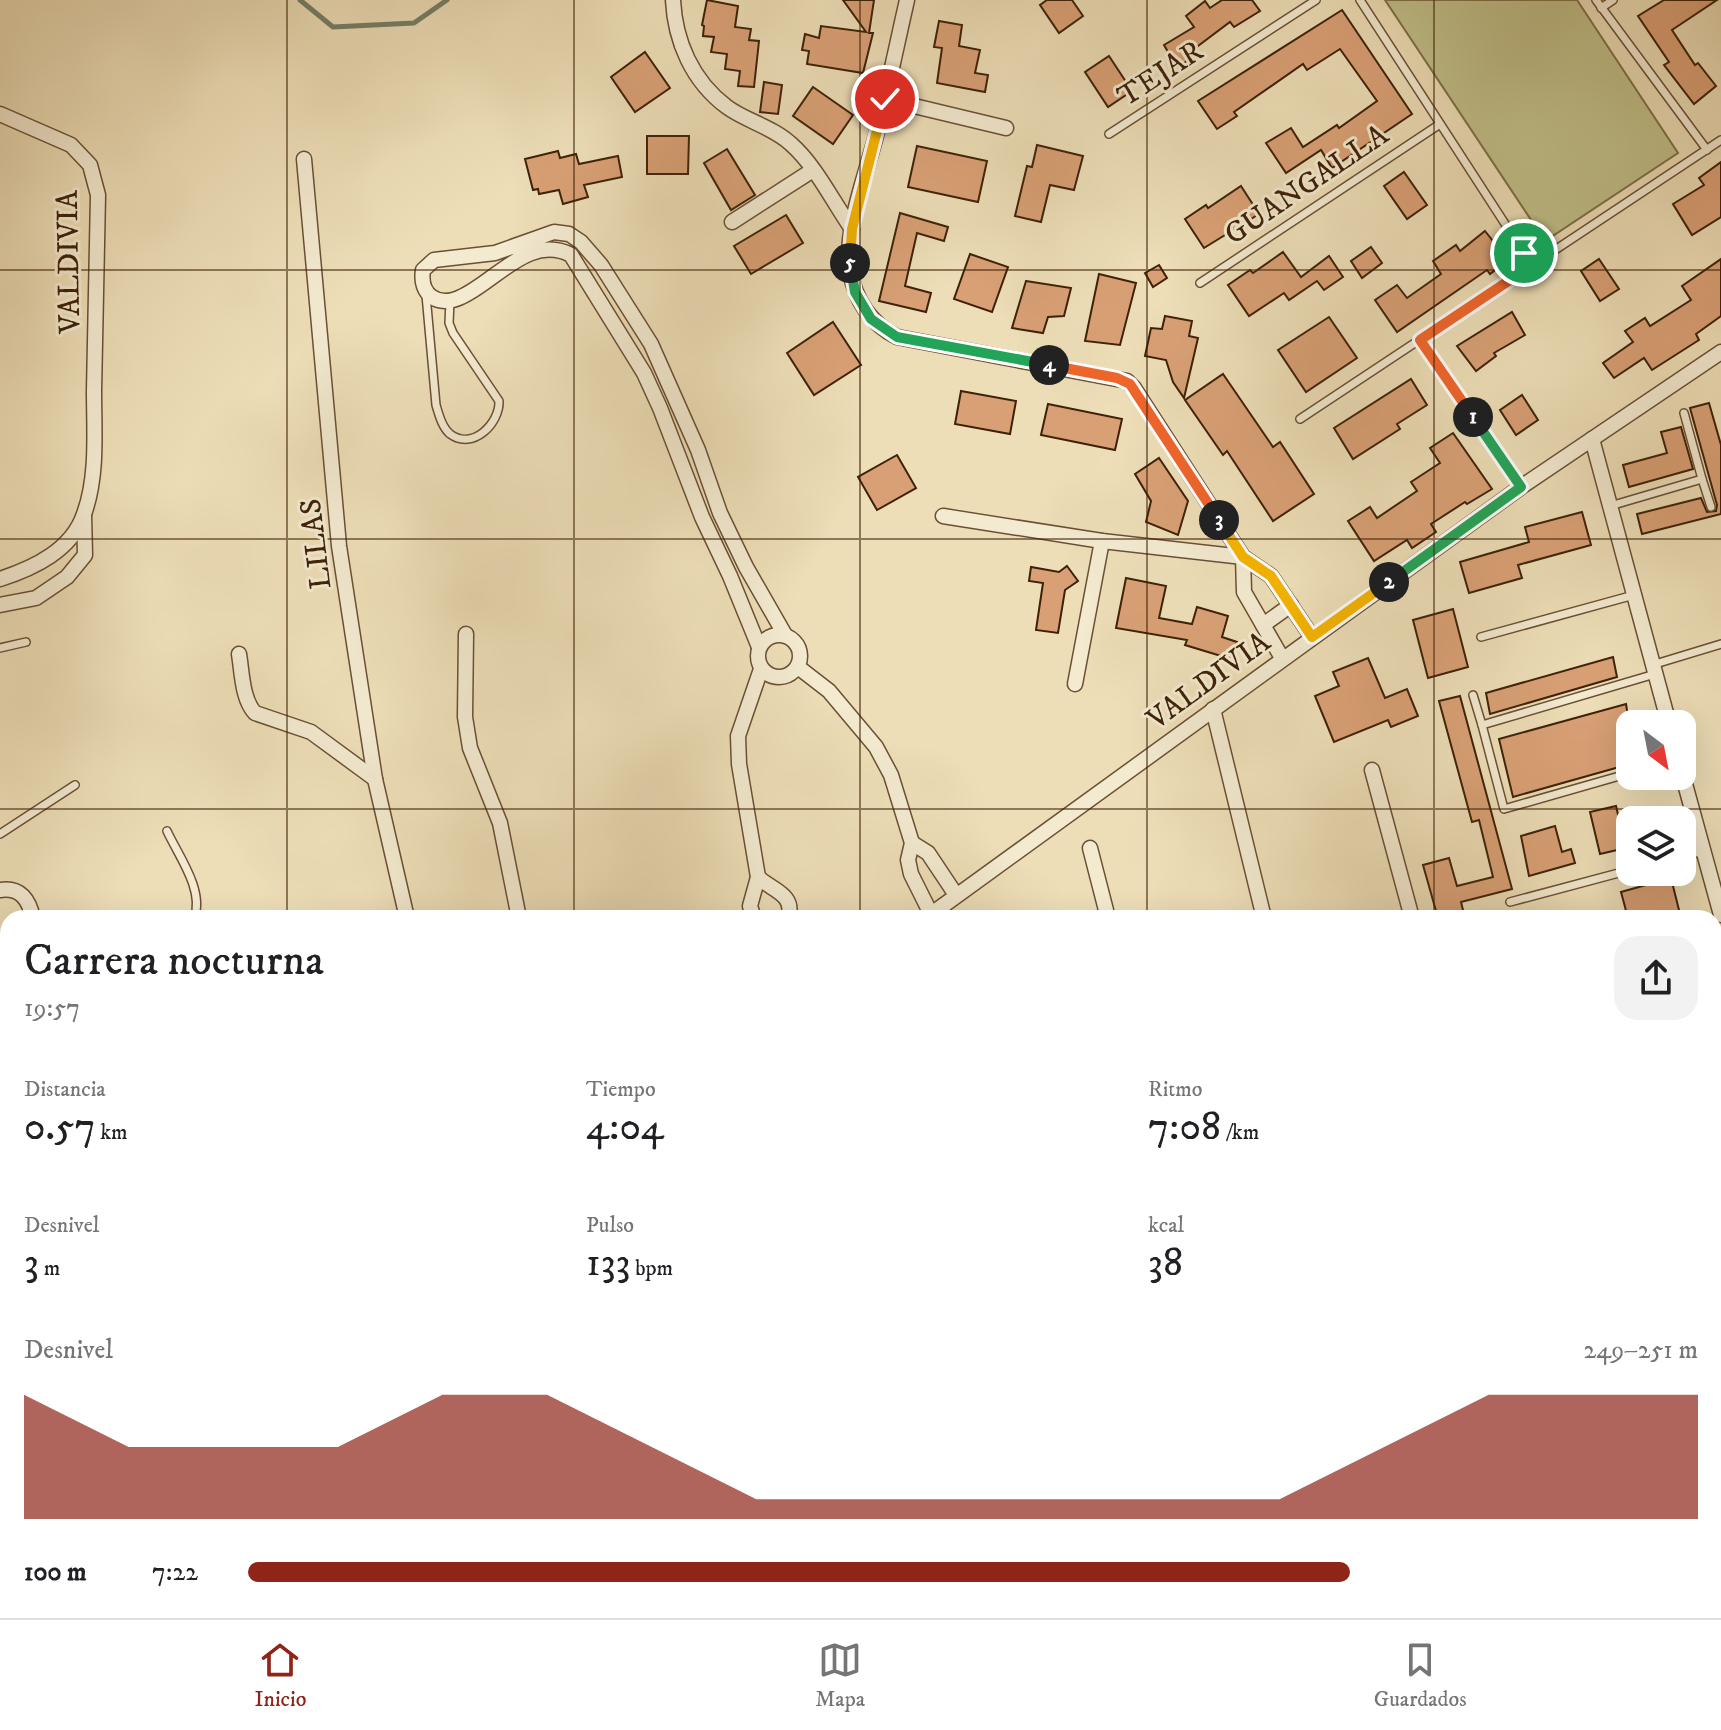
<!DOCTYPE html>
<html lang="es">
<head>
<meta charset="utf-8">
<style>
  body { margin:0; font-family:"IM FELL DW Pica",serif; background:#f2f2f2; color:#202124; height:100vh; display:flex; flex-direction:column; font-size:30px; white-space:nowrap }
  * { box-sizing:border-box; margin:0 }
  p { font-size:26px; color:#757577 }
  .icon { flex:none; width:44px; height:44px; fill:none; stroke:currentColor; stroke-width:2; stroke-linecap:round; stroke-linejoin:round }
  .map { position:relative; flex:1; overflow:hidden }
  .sheet { position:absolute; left:0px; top:910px; width:1722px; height:708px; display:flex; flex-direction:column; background:#fff; border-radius:24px 24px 0 0; box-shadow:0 8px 32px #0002 }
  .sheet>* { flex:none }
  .needle { width:52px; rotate:148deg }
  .controls { position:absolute; left:1616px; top:710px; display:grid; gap:16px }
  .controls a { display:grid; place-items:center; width:80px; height:80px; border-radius:16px; background:#fff; box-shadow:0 8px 32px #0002; font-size:40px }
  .pin { position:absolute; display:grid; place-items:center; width:68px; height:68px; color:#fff; margin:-34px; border:4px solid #fff; border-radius:50%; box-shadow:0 2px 8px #0007 }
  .km { position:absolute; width:40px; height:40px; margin:-20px; border-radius:50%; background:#222; color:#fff; font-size:22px; line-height:40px; text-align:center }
  .round { display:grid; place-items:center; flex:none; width:84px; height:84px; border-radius:24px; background:#f2f2f2 }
  .summary { display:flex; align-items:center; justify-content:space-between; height:136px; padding:0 24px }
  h1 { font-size:44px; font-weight:600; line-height:60px }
  .stats { display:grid; grid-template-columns:repeat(3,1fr); gap:12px; height:136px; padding:8px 24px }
  .stats div { display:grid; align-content:center }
  .stats b { font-size:40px; font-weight:600 }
  .stats small { font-size:22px; font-weight:400 }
  .stats p { font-size:22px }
  .chart { height:224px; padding:16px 24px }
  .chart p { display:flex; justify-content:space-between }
  .chart svg { width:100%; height:144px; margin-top:8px; fill:#8f2418; opacity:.7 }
  ul { padding:0 24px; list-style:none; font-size:26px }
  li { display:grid; grid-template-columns:128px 96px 1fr; align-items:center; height:60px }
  li i { height:20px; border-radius:10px; background:#8f2418 }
  .dock { display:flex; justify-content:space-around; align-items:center; height:112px; border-top:2px solid #e0e0e0; background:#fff; font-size:22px; color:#757577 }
  .dock a { display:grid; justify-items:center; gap:4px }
  .dock .on { color:#8f2418 }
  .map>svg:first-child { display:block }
  .green { fill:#c0bf89; stroke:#7f7048; stroke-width:2 }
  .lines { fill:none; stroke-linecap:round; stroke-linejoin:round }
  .stream { stroke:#757f68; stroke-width:5 }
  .building { fill:#d9a075; stroke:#3e2108; stroke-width:2 }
  .service-casing { stroke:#6a5034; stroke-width:10 }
  .minor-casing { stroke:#6a5034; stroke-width:17 }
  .secondary-casing { stroke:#3e2108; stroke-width:23 }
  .trunk-casing { stroke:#3e2108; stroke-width:27 }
  .service { stroke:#f3ead0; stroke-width:7 }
  .minor { stroke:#f3ead0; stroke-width:14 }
  .secondary { stroke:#f3ead0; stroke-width:20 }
  .trunk { stroke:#e6bf7c; stroke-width:24 }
  .split-1-casing { stroke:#fff; stroke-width:16 }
  .split-2-casing { stroke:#fff; stroke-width:16 }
  .split-3-casing { stroke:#fff; stroke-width:16 }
  .split-4-casing { stroke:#fff; stroke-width:16 }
  .split-5-casing { stroke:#fff; stroke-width:16 }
  .split-6-casing { stroke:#fff; stroke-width:16 }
  .split-1 { stroke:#f0652b; stroke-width:10 }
  .split-2 { stroke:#22a559; stroke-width:10 }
  .split-3 { stroke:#f5b400; stroke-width:10 }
  .split-4 { stroke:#f0652b; stroke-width:10 }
  .split-5 { stroke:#22a559; stroke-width:10 }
  .split-6 { stroke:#f5b400; stroke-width:10 }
  .grid { fill:none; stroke:#3e2108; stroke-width:2; stroke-opacity:0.55 }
  .labels { text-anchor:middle; stroke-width:6; stroke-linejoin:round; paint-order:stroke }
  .street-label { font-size:30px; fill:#3e2108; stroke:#f3ead0 }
</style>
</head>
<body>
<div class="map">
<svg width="1721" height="1618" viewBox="0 0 1721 1618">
  <rect width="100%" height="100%" fill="#eddeb7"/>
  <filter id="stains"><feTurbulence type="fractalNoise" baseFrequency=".0025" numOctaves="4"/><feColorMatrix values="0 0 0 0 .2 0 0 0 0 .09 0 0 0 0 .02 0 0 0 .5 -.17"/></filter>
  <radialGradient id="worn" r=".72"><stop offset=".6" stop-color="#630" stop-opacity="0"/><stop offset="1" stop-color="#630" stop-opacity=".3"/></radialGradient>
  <polygon class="green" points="1385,0 1577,0 1678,153 1545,241"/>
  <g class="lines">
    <polyline class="stream" points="300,0 333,27 414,23 447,0"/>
  </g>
  <g class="building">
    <polygon points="707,0 738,6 735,27 751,29 749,40 759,41 754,87 738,86 740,71 725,69 727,54 711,52 714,37 703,36 704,26 702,25"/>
    <polygon points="843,0 874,0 869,33 873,33 863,73 807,64 809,51 802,50 805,34 819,38 821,26 866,32"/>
    <polygon points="1047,0 1072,0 1083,16 1059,33 1040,5"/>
    <polygon points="1222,0 1252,0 1260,11 1234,27 1230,22 1194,49 1197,55 1177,67 1164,45 1194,27 1186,16 1205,1 1210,8"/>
    <polygon points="1664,0 1717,0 1672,30 1695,65 1698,63 1716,86 1694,104 1664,65 1669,62 1638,16"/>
    <polygon points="1342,10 1412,114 1332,168 1321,150 1286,173 1266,143 1291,128 1303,147 1337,125 1339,128 1377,101 1340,49 1307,70 1303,64 1234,112 1237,116 1217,129 1198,101"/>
    <polygon points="939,21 962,25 959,46 980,50 975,73 988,75 985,92 937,83 942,48 934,47"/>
    <polygon points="645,52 670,88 635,112 611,77"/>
    <polygon points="1109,56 1132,91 1108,107 1085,72"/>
    <polygon points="764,82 782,85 778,114 760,112"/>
    <polygon points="813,87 853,115 833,144 793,116"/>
    <polygon points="647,136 689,136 688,174 647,174"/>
    <polygon points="1037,145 1083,156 1074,190 1050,185 1041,222 1015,216 1027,166 1032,167"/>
    <polygon points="917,146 987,161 978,202 908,187"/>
    <polygon points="727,149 755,195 731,210 704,163"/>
    <polygon points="558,151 560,158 576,154 579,164 618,156 622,177 584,185 588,197 563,204 559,190 539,194 538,189 533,190 525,159"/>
    <polygon points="1721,162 1721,217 1692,235 1673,204 1704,185 1699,178"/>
    <polygon points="1404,172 1427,205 1407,219 1384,186"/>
    <polygon points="1241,186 1259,214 1204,248 1185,219 1206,205 1208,208"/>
    <polygon points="900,213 948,227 944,241 917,233 905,286 931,293 926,312 879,301"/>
    <polygon points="786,215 803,243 751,274 734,246"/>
    <polygon points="1485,231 1508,260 1490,274 1487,270 1397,332 1375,300 1397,285 1407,298 1441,274 1433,261 1456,245 1460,251"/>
    <polygon points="1371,247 1382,263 1362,278 1351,261"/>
    <polygon points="1283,252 1301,277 1329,256 1343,277 1324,290 1317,281 1289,300 1284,293 1249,316 1228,285 1250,270 1253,273"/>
    <polygon points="970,254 1008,267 992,312 954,299"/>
    <polygon points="1599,259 1619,289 1600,301 1581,271"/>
    <polygon points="1721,259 1721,316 1696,334 1699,340 1652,370 1644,358 1614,378 1603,363 1633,342 1625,331 1645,318 1650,326 1691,300 1682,286"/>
    <polygon points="1159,265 1167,278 1153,287 1145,273"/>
    <polygon points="1099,274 1136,283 1120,345 1085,341"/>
    <polygon points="1026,281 1071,288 1064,316 1048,317 1043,333 1012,328"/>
    <polygon points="1512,312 1525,335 1494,353 1496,356 1476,371 1457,346"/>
    <polygon points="1165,316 1192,321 1189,336 1198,338 1184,398 1173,382 1166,360 1145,356 1151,328 1162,329"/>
    <polygon points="1329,317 1357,358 1306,392 1278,350"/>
    <polygon points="833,322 861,365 814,395 787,353"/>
    <polygon points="1223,374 1273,447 1280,442 1314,494 1273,521 1227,451 1223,455 1185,400"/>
    <polygon points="1411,379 1427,405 1397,424 1400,429 1353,459 1334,428"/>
    <polygon points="961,391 1016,401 1010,434 955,424"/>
    <polygon points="1522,395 1538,420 1516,435 1500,410"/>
    <polygon points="1709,403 1721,445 1721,514 1642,534 1637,514 1701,498 1707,512 1716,511 1717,505 1690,408"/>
    <polygon points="1048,404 1122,419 1115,450 1041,435"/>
    <polygon points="1681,427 1693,469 1629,487 1623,465 1667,453 1661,432"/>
    <polygon points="1453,433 1492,489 1467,504 1465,502 1431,524 1436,532 1412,548 1407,540 1374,561 1348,521 1370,507 1377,518 1417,491 1411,482 1440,463 1430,448"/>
    <polygon points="897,455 916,488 877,510 858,477"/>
    <polygon points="1159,458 1188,501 1178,535 1146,522 1151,501 1135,474"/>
    <polygon points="1582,512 1591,545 1518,565 1522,578 1469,593 1460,562 1529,542 1525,527"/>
    <polygon points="1067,566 1078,581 1065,590 1058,633 1036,630 1043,583 1029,581 1031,567 1059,572"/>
    <polygon points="1126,578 1166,586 1159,618 1192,624 1197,607 1228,616 1222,637 1237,642 1231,659 1185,645 1187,640 1116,628"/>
    <polygon points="1453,609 1468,667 1428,678 1413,620"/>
    <polygon points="1613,657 1617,677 1490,714 1486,693"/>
    <polygon points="1368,658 1385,698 1407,689 1418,716 1391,727 1388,720 1334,742 1315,696 1339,686 1333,672"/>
    <polygon points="1460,696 1512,889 1461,902 1465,918 1438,918 1423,865 1449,858 1457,886 1493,877 1479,820 1472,822 1439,701"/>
    <polygon points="1626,704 1630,729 1630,764 1513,797 1499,739"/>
    <polygon points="1616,806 1621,827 1630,824 1630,847 1600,854 1590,812"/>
    <polygon points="1555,826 1562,852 1571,849 1575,863 1529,876 1521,836"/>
    <polygon points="1671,878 1681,918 1664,918 1662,912 1641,918 1628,918 1621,892"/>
  </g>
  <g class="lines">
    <g class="service-casing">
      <g id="service">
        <polyline points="1360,0 1524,253 1534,264"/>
        <polyline points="1596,0 1707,150"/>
        <polyline points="1601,8 1613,0"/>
        <polyline points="1109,134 1316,0"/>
        <polyline points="1200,283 1440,124"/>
        <path d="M426 295 436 405C439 415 442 427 450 434 473 451 500 423 499 401L453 333 449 323 450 301"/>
        <polyline points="1420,340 1521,487"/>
        <polyline points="1300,419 1721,140"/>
        <polyline points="1702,479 1711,507"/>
        <polyline points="1610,506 1702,479 1684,413"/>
        <polyline points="1481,637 1634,595"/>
        <polyline points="0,648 26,642"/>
        <polyline points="1652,665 1721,644"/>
        <polyline points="1473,695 1482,725"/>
        <polyline points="1630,773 1504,809 1482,725 1655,674"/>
        <path d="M167 831C178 855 205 891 194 918"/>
        <polyline points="0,834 75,785"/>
        <polyline points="1682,856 1704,851"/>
        <polyline points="1510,902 1630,870"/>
      </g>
    </g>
    <g class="minor-casing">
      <g id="minor">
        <path d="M673 0C675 41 692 81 727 107 746 121 773 127 791 144 816 166 833 202 852 229"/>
        <path d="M907 0C897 44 888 88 877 132 867 172 844 229 850 270 855 301 870 323 897 337L1127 381 1134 388 1243 557 1271 576 1312 637"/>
        <polyline points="885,99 1006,128"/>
        <path d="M0 114 71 145 90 165 98 195C97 260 95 326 94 391 94 431 98 476 84 514 72 550 34 568 0 579"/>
        <polyline points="304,159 339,546 375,779 407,918"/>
        <polyline points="732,222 813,170"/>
        <polyline points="1592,439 1669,724"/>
        <polyline points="943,516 1102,541 1243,557"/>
        <polyline points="1243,557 1244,592 1282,658"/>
        <polyline points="0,605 36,598 67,577 85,555 84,515"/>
        <polyline points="1263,625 1291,605"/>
        <polyline points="466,634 465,717 470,748 500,823 519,918"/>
        <circle cx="779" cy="656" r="21"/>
        <path d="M759 647 730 576 702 517 660 408 644 373 571 255C530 233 495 282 461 297 438 308 419 295 423 270L434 260 495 253 554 232 569 234 581 242 601 265 651 344 698 450 720 513 746 567 785 635"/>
        <path d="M239 654C242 672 242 699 255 713L311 732 375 779"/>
        <polyline points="798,667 829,691 876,747 891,775 912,843 908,860 911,874 933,918"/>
        <polyline points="1075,684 1102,541"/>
        <polyline points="1213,709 1264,918"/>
        <polyline points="1372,770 1412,918"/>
        <polyline points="1682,773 1721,915"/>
        <polyline points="912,843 928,853 956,895"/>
        <polyline points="1090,848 1108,918"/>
        <path d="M758 877C771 890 796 894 788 918"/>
        <path d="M0 890C21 887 29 900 33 918"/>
        <polyline points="754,918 750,906 758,877 739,764 738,736 761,669"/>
        <polyline points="926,918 1521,487 1721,352"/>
        <polyline points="0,981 8,987"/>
        <polyline points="0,1148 8,1154"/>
        <polyline points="0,1461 8,1457"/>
        <polyline points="0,1510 8,1513"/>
        <polyline points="395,1610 397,1618"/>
        <polyline points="816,1610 818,1618"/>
        <polyline points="1415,1610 1416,1618"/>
      </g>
    </g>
    <g class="secondary-casing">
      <g id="secondary">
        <polyline points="1714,1290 1721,1290"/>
        <polyline points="1714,1490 1721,1489"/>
        <polyline points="251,1618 263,1610"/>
        <polyline points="760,1618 786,1610"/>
      </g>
    </g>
    <g class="trunk-casing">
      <g id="trunk">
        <polyline points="1714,1379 1721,1378"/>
        <polyline points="1714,1413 1721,1412"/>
        <polyline points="434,1618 450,1610"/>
        <polyline points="544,1618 562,1610"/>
      </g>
    </g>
    <use href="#service" class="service"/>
    <use href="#minor" class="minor"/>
    <use href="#secondary" class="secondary"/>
    <use href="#trunk" class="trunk"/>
  </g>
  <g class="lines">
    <g class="split-1-casing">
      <polyline id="split-1" points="1473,417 1420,340 1534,264 1524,253"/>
    </g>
    <g class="split-2-casing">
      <polyline id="split-2" points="1389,582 1521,487 1473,417"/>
    </g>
    <g class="split-3-casing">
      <polyline id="split-3" points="1219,520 1243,557 1271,576 1312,637 1389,582"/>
    </g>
    <g class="split-4-casing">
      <polyline id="split-4" points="1049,365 1117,378 1130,384 1219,520"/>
    </g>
    <g class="split-5-casing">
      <polyline id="split-5" points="850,263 855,292 871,319 897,337 1049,365"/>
    </g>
    <g class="split-6-casing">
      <polyline id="split-6" points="850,263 852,229 885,99"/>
    </g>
    <use href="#split-1" class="split-1"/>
    <use href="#split-2" class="split-2"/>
    <use href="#split-3" class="split-3"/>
    <use href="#split-4" class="split-4"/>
    <use href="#split-5" class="split-5"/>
    <use href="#split-6" class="split-6"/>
  </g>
  <path class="grid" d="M287 0V918M574 0V918M860 0V918M1147 0V918M1434 0V918M0 270H1721M0 539H1721M0 809H1721M0 1079H8M1714 1079H1721M0 1348H8M1714 1348H1721M287 1610V1618M574 1610V1618M860 1610V1618M1147 1610V1618M1434 1610V1618"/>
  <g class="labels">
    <g class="street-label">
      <text transform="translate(1160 73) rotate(-33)" y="10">TEJAR</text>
      <text transform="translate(1306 184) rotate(-34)" y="10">GUANGALLA</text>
      <text transform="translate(68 262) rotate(-91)" y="10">VALDIVIA</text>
      <text transform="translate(315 544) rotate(-97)" y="10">LILAS</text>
      <text transform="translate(1208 680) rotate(-36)" y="10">VALDIVIA</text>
    </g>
  </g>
  <rect width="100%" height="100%" filter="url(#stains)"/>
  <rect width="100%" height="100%" fill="url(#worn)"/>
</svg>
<div class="controls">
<a><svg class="needle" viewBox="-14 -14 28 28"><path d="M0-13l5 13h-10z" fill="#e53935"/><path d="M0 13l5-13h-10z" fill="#757577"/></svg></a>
<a><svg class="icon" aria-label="layers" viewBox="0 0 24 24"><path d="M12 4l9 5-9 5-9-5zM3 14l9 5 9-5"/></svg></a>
</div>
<div class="pin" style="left:1524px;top:253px;background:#1e9e55"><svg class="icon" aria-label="arrive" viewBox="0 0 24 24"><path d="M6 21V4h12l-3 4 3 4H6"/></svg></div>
<div class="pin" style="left:885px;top:99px;background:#d93025"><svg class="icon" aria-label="check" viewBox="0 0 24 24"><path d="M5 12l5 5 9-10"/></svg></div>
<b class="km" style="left:1473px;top:417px">1</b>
<b class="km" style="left:1389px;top:582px">2</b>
<b class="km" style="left:1219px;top:520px">3</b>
<b class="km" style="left:1049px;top:365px">4</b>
<b class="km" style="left:850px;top:263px">5</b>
<section class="sheet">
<div class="summary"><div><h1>Carrera nocturna</h1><p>19:57</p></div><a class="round"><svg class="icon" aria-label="share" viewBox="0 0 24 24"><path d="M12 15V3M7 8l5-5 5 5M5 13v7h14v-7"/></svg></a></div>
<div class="stats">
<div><p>Distancia</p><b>0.57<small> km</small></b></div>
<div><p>Tiempo</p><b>4:04</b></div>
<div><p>Ritmo</p><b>7:08<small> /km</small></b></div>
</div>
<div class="stats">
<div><p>Desnivel</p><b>3<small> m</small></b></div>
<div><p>Pulso</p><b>133<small> bpm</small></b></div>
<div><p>kcal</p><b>38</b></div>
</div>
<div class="chart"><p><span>Desnivel</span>249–251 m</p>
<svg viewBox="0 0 160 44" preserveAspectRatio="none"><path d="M0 44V6L10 22L20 22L30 22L40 6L50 6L60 22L70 38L80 38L90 38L100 38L110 38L120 38L130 22L140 6L150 6L160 6V44z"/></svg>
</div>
<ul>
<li><b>100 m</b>7:22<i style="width:76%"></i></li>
</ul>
</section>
</div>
<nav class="dock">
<a class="on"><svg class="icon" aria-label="home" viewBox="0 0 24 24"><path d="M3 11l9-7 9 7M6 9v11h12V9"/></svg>Inicio</a>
<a><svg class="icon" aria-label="map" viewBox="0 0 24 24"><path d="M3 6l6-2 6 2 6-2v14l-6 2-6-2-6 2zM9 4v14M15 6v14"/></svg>Mapa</a>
<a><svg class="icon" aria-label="saved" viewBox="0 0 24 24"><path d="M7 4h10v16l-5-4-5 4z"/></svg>Guardados</a>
</nav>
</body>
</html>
